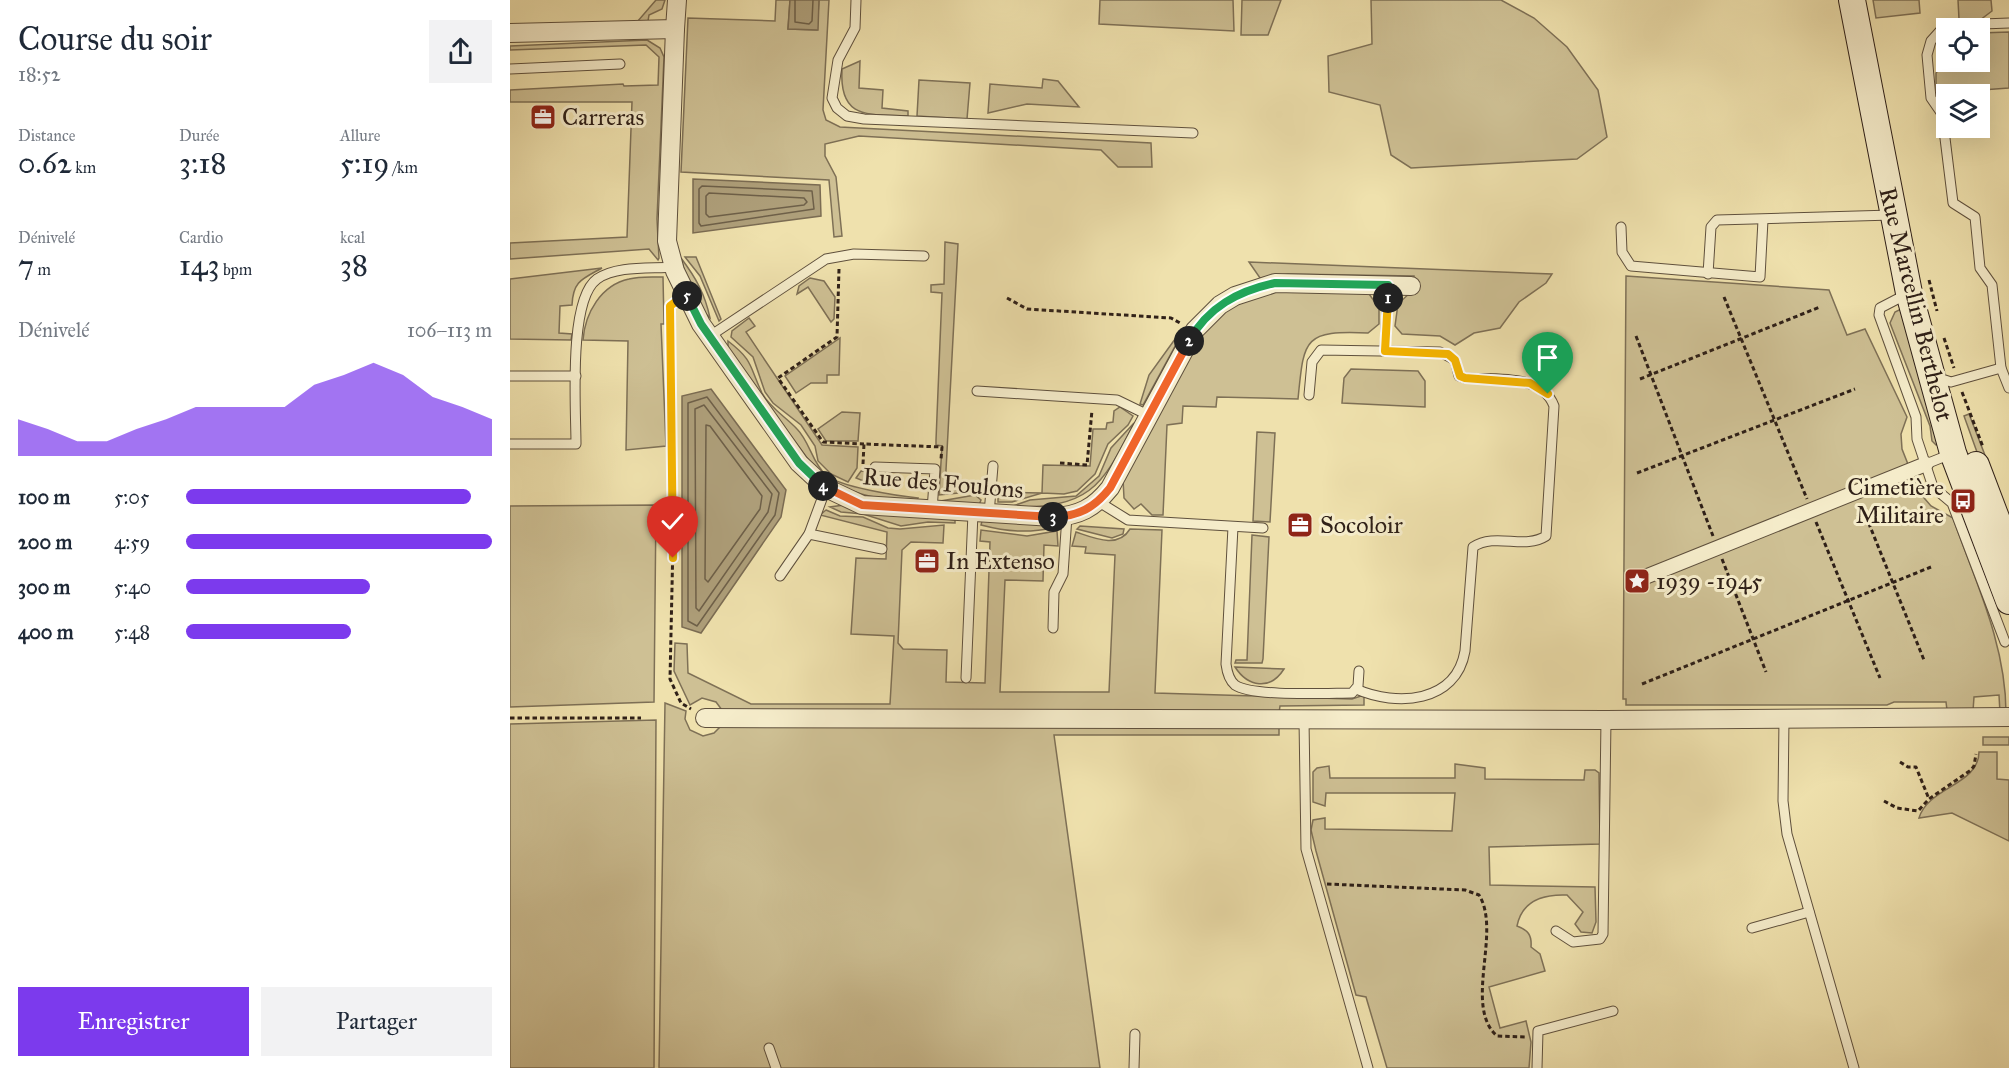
<!DOCTYPE html>
<html lang="fr">
<head>
<meta charset="utf-8">
<style>
  body { margin:0; font-family:"IM FELL Great Primer",serif; background:#f2f2f3; color:#1f2937; height:100vh; display:flex; flex-direction:column; font-size:22px; white-space:nowrap }
  * { box-sizing:border-box; margin:0 }
  p { font-size:20px; color:#747a83 }
  .icon { flex:none; width:33px; height:33px; fill:none; stroke:currentColor; stroke-width:2; stroke-linecap:round; stroke-linejoin:round }
  .map { position:relative; flex:1; overflow:hidden }
  .drawer { display:flex; flex-direction:column; background:#fff; width:510px }
  .drawer>* { flex:none }
  .controls { position:absolute; left:1426px; top:18px; display:grid; gap:12px }
  .controls a { display:grid; place-items:center; width:54px; height:54px; border-radius:0px; background:#fff; box-shadow:0 6px 24px #0002; font-size:30px }
  .pin { position:absolute; display:grid; place-items:center; width:51px; height:51px; color:#fff; margin:-62px -26px; border-radius:50% 50% 50% 0; rotate:-45deg; box-shadow:0 0 6px #0007 }
  .pin .icon { rotate:45deg }
  .km { position:absolute; width:30px; height:30px; margin:-15px; border-radius:50%; background:#222; color:#fff; font-size:16px; line-height:30px; text-align:center }
  .round { display:grid; place-items:center; flex:none; width:63px; height:63px; border-radius:0px; background:#f2f2f3 }
  .head { display:flex; align-items:center; justify-content:space-between; height:102px; padding:0 18px }
  h1 { font-size:33px; font-weight:600; line-height:45px }
  .figures { display:grid; grid-template-columns:repeat(3,1fr); gap:9px; height:102px; padding:6px 18px }
  .figures div { display:grid; align-content:center }
  .figures b { font-size:30px; font-weight:600 }
  .figures small { font-size:16px; font-weight:400 }
  .figures p { font-size:16px }
  .chart { height:168px; padding:12px 18px }
  .chart p { display:flex; justify-content:space-between }
  .chart svg { width:100%; height:108px; margin-top:6px; fill:#7c3aed; opacity:.7 }
  .cta { display:flex; gap:12px; margin-top:auto; padding:12px 18px }
  .cta a { flex:1; height:69px; border-radius:0px; background:#7c3aed; color:#fff; font-size:24px; font-weight:600; line-height:69px; text-align:center }
  .cta a+a { background:#f2f2f3; color:#1f2937 }
  ul { padding:0 18px; list-style:none; font-size:20px }
  li { display:grid; grid-template-columns:96px 72px 1fr; align-items:center; height:45px }
  li i { height:15px; border-radius:8px; background:#7c3aed }
  main { display:flex; flex:1; min-height:0 }
  .map>svg:first-child { display:block }
  .green { fill:#cec094; stroke:#7e7056; stroke-width:1.5 }
  .water { fill:#ae9f7a; stroke:#7b6c53; stroke-width:1.5 }
  .lines { fill:none; stroke-linecap:round; stroke-linejoin:round }
  .shore { stroke:#6e6049; stroke-width:1.5 }
  .service-casing { stroke:#5f503d; stroke-width:11 }
  .pedestrian-casing { stroke:#5f503d; stroke-width:16 }
  .minor-casing { stroke:#5f503d; stroke-width:20 }
  .secondary-casing { stroke:#2f2018; stroke-width:28 }
  .path { stroke:#2f2018; stroke-width:3; stroke-dasharray:4.5 3; stroke-linecap:butt }
  .service { stroke:#f5ecca; stroke-width:9 }
  .pedestrian { stroke:#f5ecca; stroke-width:14 }
  .minor { stroke:#f5ecca; stroke-width:18 }
  .secondary { stroke:#f5ecca; stroke-width:26 }
  .split-1-casing { stroke:#fff; stroke-width:12 }
  .split-2-casing { stroke:#fff; stroke-width:12 }
  .split-3-casing { stroke:#fff; stroke-width:12 }
  .split-4-casing { stroke:#fff; stroke-width:12 }
  .split-5-casing { stroke:#fff; stroke-width:12 }
  .split-6-casing { stroke:#fff; stroke-width:12 }
  .split-1 { stroke:#f5b400; stroke-width:8 }
  .split-2 { stroke:#22a559; stroke-width:8 }
  .split-3 { stroke:#f0652b; stroke-width:8 }
  .split-4 { stroke:#f0652b; stroke-width:8 }
  .split-5 { stroke:#22a559; stroke-width:8 }
  .split-6 { stroke:#f5b400; stroke-width:8 }
  .labels { text-anchor:middle; stroke-width:6; stroke-linejoin:round; paint-order:stroke }
  .poi-label { font-size:24px; fill:#2f2018; stroke:#f5ecca; text-anchor:start }
  .street-label { font-size:24px; fill:#2f2018; stroke:#f5ecca }
</style>
</head>
<body>
<main>
<section class="drawer">
<div class="head"><div><h1>Course du soir</h1><p>18:52</p></div><a class="round"><svg class="icon" aria-label="share" viewBox="0 0 24 24"><path d="M12 15V3M7 8l5-5 5 5M5 13v7h14v-7"/></svg></a></div>
<div class="figures">
<div><p>Distance</p><b>0.62<small> km</small></b></div>
<div><p>Durée</p><b>3:18</b></div>
<div><p>Allure</p><b>5:19<small> /km</small></b></div>
</div>
<div class="figures">
<div><p>Dénivelé</p><b>7<small> m</small></b></div>
<div><p>Cardio</p><b>143<small> bpm</small></b></div>
<div><p>kcal</p><b>38</b></div>
</div>
<div class="chart"><p><span>Dénivelé</span>106–113 m</p>
<svg viewBox="0 0 160 44" preserveAspectRatio="none"><path d="M0 44V29L10 33L20 38L30 38L40 33L50 29L60 24L70 24L80 24L90 24L100 15L110 11L120 6L130 11L140 20L150 24L160 29V44z"/></svg>
</div>
<ul>
<li><b>100 m</b>5:05<i style="width:93%"></i></li>
<li><b>200 m</b>4:59<i style="width:100%"></i></li>
<li><b>300 m</b>5:40<i style="width:60%"></i></li>
<li><b>400 m</b>5:48<i style="width:54%"></i></li>
</ul>
<div class="cta"><a>Enregistrer</a><a>Partager</a></div>
</section>
<div class="map">
<svg width="1499" height="1068" viewBox="0 0 1499 1068">
  <rect width="100%" height="100%" fill="#efe1ad"/>
  <filter id="stains"><feTurbulence type="fractalNoise" baseFrequency=".00333" numOctaves="4"/><feColorMatrix values="0 0 0 0 .2 0 0 0 0 .09 0 0 0 0 .02 0 0 0 .5 -.17"/></filter>
  <radialGradient id="worn" r=".72"><stop offset=".6" stop-color="#630" stop-opacity="0"/><stop offset="1" stop-color="#630" stop-opacity=".3"/></radialGradient>
  <g class="green">
    <polygon points="146,0 155,0 152,9 139,15 138,21 127,22"/>
    <polygon points="266,0 280,0 278,29 307,30 309,0 319,0 313,110 316,120 330,127 641,143 642,167 608,167 591,150 349,136 315,144 315,156 326,177 332,236 324,237 319,180 171,172 178,18 265,21"/>
    <polygon points="590,0 723,0 724,31 589,24"/>
    <polygon points="732,0 771,0 758,35 731,35"/>
    <polygon points="861,0 991,0 1024,18 1057,47 1088,90 1097,137 1067,159 901,168 881,155 870,105 819,92 818,56 862,44"/>
    <polygon points="1363,0 1409,0 1410,13 1366,18"/>
    <polygon points="1448,0 1481,0 1482,11 1470,20 1449,19"/>
    <polygon points="1499,32 1499,88 1431,93 1426,90 1426,73 1431,67 1470,62 1470,33"/>
    <polygon points="137,40 150,48 154,57 147,219 149,258 148,260 139,249 0,259 0,243 117,237 122,102 0,102 0,90 113,84 114,86 148,85 149,57 136,45 0,50 0,46"/>
    <path d="M350 61 349 88 373 90 372 108 398 111V116C358 114 329 120 332 69Z"/>
    <polygon points="533,79 548,81 569,107 517,104 478,113 480,84 532,88"/>
    <polygon points="409,80 460,83 457,119 407,116"/>
    <polygon points="435,242 448,244 435,489 469,491 429,495 432,446 426,445 426,440 432,293 421,292 421,285 434,284"/>
    <polygon points="175,257 186,257 211,319 209,321 190,276"/>
    <path d="M171 258C186 278 195 294 200 318 184 305 176 278 171 258Z"/>
    <polygon points="739,262 1042,274 1036,283 1009,302 990,328 964,333 945,345 930,336 892,334 885,326 888,304 903,290 904,276 778,274 750,278"/>
    <path d="M92 268C72 279 63 281 62 305L50 306 49 333 62 334 61 340 0 339V279Z"/>
    <path d="M1116 276 1319 290 1337 335 1355 329 1397 417 1391 434 1392 449 1409 492 1421 506 1443 518C1465 581 1496 644 1496 713H1490L1489 695 1464 697 1463 711 1437 710 1436 702H1384L1377 705H1116V699H1113Z"/>
    <path d="M153 277 154 324H151L156 446 116 450 118 341 73 340C75 313 91 285 119 279 130 276 142 277 153 277Z"/>
    <polygon points="300,278 314,281 325,297 324,319 321,322 298,287 287,294 289,286"/>
    <path d="M768 290 857 291 869 308V324L858 333C793 330 794 339 788 399L707 397 706 407 673 406 672 423 657 425 653 515H642L631 504 624 509 614 498 613 479C635 436 676 340 713 313 729 302 749 296 768 290Z"/>
    <polygon points="1391,309 1430,444 1426,445 1422,441 1420,426 1380,323 1385,312"/>
    <polygon points="239,318 245,326 236,332 312,445 348,447 347,468 338,482 321,474 308,461 305,446 291,425 263,403 255,392 243,357 221,337 222,331"/>
    <polygon points="668,335 670,337 633,405 630,404 639,375"/>
    <polygon points="330,338 329,375 317,375 317,383 301,383 286,393 275,376"/>
    <path d="M218 341C244 361 239 366 252 393 260 408 276 417 287 429 300 442 302 463 316 475 329 487 389 496 408 498L407 501C363 499 337 496 303 466L218 350Z"/>
    <polygon points="841,369 908,371 915,381 915,407 832,403 834,378"/>
    <polygon points="610,407 623,416 618,425 598,444 585,474 567,491 554,494 532,493 502,502 488,502 488,492 532,493 533,465 580,466 583,429 596,429 597,423 603,422 604,411"/>
    <polygon points="332,412 350,413 348,441 316,441 308,429"/>
    <polygon points="1459,414 1499,517 1499,541 1454,416"/>
    <path d="M624 423C591 490 578 508 500 507L520 500 566 496 589 476 601 448Z"/>
    <polygon points="747,432 765,433 760,522 743,521"/>
    <polygon points="351,471 364,472 363,485 346,478"/>
    <polygon points="465,495 471,500 469,505 431,503 431,501"/>
    <polygon points="146,505 144,702 0,707 0,506"/>
    <polygon points="334,505 445,520 445,523 418,522 391,526 353,514 331,512 320,507"/>
    <path d="M316 510 330 516 353 517 378 528 390 529 434 525 433 543 401 542 392 550 388 643 393 649 437 650 436 682 475 683 480 542 470 541 471 530 517 536 547 531 548 546 534 545 533 581 495 580 490 692H599L605 555 575 553 576 547 562 546 566 532C584 538 608 549 620 529L652 530 645 693 842 699 854 695V705L770 706 769 713 212 710 206 702 192 698 180 705 164 671 165 643 177 644 178 673 241 704H380L384 636 341 634 346 558 376 559 377 532 310 515Z"/>
    <path d="M472 521 542 524 544 528C518 533 498 532 471 525Z"/>
    <polygon points="570,526 614,529 613,534 602,538 567,529"/>
    <polygon points="742,535 759,537 753,659 752,663 725,663 726,660 737,660"/>
    <path d="M725 667 774 669C760 691 738 687 725 667Z"/>
    <polygon points="155,703 176,711 175,719 180,730 193,736 204,733 211,726 769,724 769,735 544,735 590,1068 149,1068"/>
    <polygon points="146,720 144,1068 0,1068 0,724"/>
    <rect x="1473" y="737" width="26" height="8"/>
    <path d="M1469 752H1487V779L1499 780V841L1442 813 1409 818C1418 787 1469 785 1469 752Z"/>
    <path d="M945 764 975 768V779L1074 780 1075 770H1085L1089 773 1090 844 979 847 980 885 1085 887 1086 922 1082 933 1071 932 1065 924 1073 912 1057 895C1033 894 1012 900 1007 926 1018 930 1022 935 1021 947L1030 954 1035 971 979 987 990 1028 1016 1021 1021 1042 1019 1068H877L856 997 846 995 806 851 801 830 803 820 815 818V829L942 831 945 793H816L815 806 803 802V772L807 768 819 766 820 778H945Z"/>
  </g>
  <g class="water">
    <polygon points="280,0 309,0 308,30 278,29"/>
    <polygon points="183,179 310,185 311,216 183,233"/>
    <polygon points="201,389 276,490 271,517 191,633 172,627 172,396"/>
  </g>
  <g class="lines">
    <g class="shore">
      <polyline points="285,0 285,22 299,24 302,21 303,0"/>
      <polygon points="192,186 302,191 304,209 191,226 189,223 189,189"/>
      <polygon points="199,193 294,198 297,202 294,205 199,217 196,214 196,196"/>
      <polygon points="197,397 269,493 265,515 187,626 178,621 178,403"/>
      <polygon points="194,405 262,494 258,512 189,611 186,608 185,409"/>
      <polygon points="196,425 200,426 252,496 250,509 198,582 195,579"/>
    </g>
    <g class="service-casing">
      <g id="service">
        <polyline points="346,0 345,28 328,60 322,98 327,108 337,116 354,119 683,133"/>
        <polyline points="1437,28 1446,25 1499,23"/>
        <polyline points="1437,29 1430,31 1421,41 1417,55 1421,98 1432,114 1443,203 1465,217 1470,268 1482,285 1491,368 1499,388"/>
        <polyline points="0,69 110,64"/>
        <polyline points="1111,227 1112,252 1121,266 1250,277 1253,220"/>
        <polyline points="1198,274 1201,227 1207,220 1382,215"/>
        <polyline points="1397,294 1370,308 1369,315 1406,417 1407,439 1423,487 1442,503 1495,642"/>
        <polyline points="200,336 316,259 344,254 414,256"/>
        <polyline points="875,351 878,285"/>
        <polyline points="1429,373 1432,379 1441,382 1491,368"/>
        <polyline points="0,376 66,376"/>
        <polyline points="467,391 607,400 638,415"/>
        <path d="M799 395 802 362 811 350 930 352 945 360 949 376 955 378C984 380 1032 373 1044 406L1036 536C1014 550 986 532 963 547L955 651C946 703 887 707 846 689"/>
        <path d="M0 444H66C66 409 58 300 87 279 107 265 141 269 164 267"/>
        <polyline points="1416,464 1441,454"/>
        <polyline points="365,467 425,469 422,510"/>
        <polyline points="589,502 618,520 753,528"/>
        <polyline points="479,514 483,466"/>
        <path d="M723 527 716 664C717 672 719 680 725 685 742 697 819 693 842 693L848 686 849 671"/>
        <polyline points="299,534 372,549"/>
        <polyline points="270,576 299,534 316,488"/>
        <polyline points="543,628 544,592 553,574 557,516"/>
        <polyline points="456,678 463,513"/>
        <polyline points="1274,719 1273,801 1277,834 1344,1068"/>
        <polyline points="794,720 796,849 858,1068"/>
        <polyline points="1242,928 1299,912"/>
        <polyline points="1046,931 1063,942 1090,939 1093,934 1096,720"/>
        <polyline points="259,1048 266,1068"/>
        <polyline points="624,1068 625,1034"/>
        <polyline points="1027,1068 1028,1031 1103,1011"/>
      </g>
    </g>
    <g class="pedestrian-casing">
      <polyline id="pedestrian" points="1135,577 1416,464"/>
    </g>
    <g class="minor-casing">
      <g id="minor">
        <path d="M165 29 157 241 165 271 191 324 289 463 316 488 352 505 543 517C569 516 584 508 600 488L685 330 710 305 725 296 765 283 901 286"/>
        <polyline points="0,33 165,29 167,0"/>
        <polyline points="195,718 1096,720 1499,717"/>
      </g>
    </g>
    <g class="secondary-casing">
      <g id="secondary">
        <polyline points="1342,0 1399,293 1443,453 1499,601"/>
        <polyline points="1466,465 1499,552"/>
      </g>
    </g>
    <g class="path">
      <polyline points="329,269 327,337 268,378 313,442 354,444"/>
      <polyline points="1419,280 1427,311"/>
      <polyline points="1214,297 1297,499"/>
      <polyline points="497,298 517,309 661,318 670,323"/>
      <polyline points="163,305 160,306 164,497 160,679 171,703 181,709"/>
      <polyline points="1126,336 1203,536"/>
      <polyline points="1434,338 1444,368"/>
      <polyline points="1130,379 1310,307"/>
      <polyline points="1452,392 1473,447"/>
      <polyline points="550,463 577,465 582,410"/>
      <polyline points="353,464 354,444 432,447 431,459"/>
      <polyline points="1127,473 1345,389"/>
      <polyline points="1353,509 1414,660"/>
      <polyline points="1306,522 1370,678"/>
      <polyline points="1212,559 1256,672"/>
      <polyline points="1132,684 1421,567"/>
      <polyline points="0,718 131,718"/>
      <polyline points="1390,762 1398,767 1406,767 1419,799"/>
      <polyline points="1374,801 1387,808 1408,811 1419,799 1461,770 1464,766 1466,754"/>
      <path d="M817 884 955 890 969 895C992 932 953 1006 987 1036L1017 1037"/>
    </g>
    <use href="#service" class="service"/>
    <use href="#pedestrian" class="pedestrian"/>
    <use href="#minor" class="minor"/>
    <use href="#secondary" class="secondary"/>
  </g>
  <g class="lines">
    <g class="split-1-casing">
      <polyline id="split-1" points="878,298 875,351 938,354 945,360 950,376 955,378 1020,383 1038,394"/>
    </g>
    <g class="split-2-casing">
      <path id="split-2" d="M679 341C698 307 728 291 765 283L878 285V298"/>
    </g>
    <g class="split-3-casing">
      <path id="split-3" d="M543 517C569 516 584 508 600 488L679 341"/>
    </g>
    <g class="split-4-casing">
      <polyline id="split-4" points="313,486 352,505 543,517"/>
    </g>
    <g class="split-5-casing">
      <polyline id="split-5" points="177,296 191,324 289,463 313,486"/>
    </g>
    <g class="split-6-casing">
      <polyline id="split-6" points="163,558 160,306 176,294 177,296"/>
    </g>
    <use href="#split-1" class="split-1"/>
    <use href="#split-2" class="split-2"/>
    <use href="#split-3" class="split-3"/>
    <use href="#split-4" class="split-4"/>
    <use href="#split-5" class="split-5"/>
    <use href="#split-6" class="split-6"/>
  </g>
  <defs>
    <g id="office-square" transform="scale(1.35)"><rect x="-9" y="-9" width="18" height="18" rx="4" fill="#8f2418" stroke="#f5ecca"/><path d="M-6-3h4V-5.5h4V-3h4V5H-6ZM-1-4.5V-3h2v-1.5ZM-6 0V1H6V0Z" fill="#fff"/></g>
    <g id="bus-square" transform="scale(1.35)"><rect x="-9" y="-9" width="18" height="18" rx="4" fill="#8f2418" stroke="#f5ecca"/><path d="M-5-6H5V4H4V6H2V4H-2V6H-4V4H-5ZM-3.5-4V0h7V-4ZM-3.5 1.2v1.5H-2V1.2ZM2 1.2v1.5H3.5V1.2Z" fill="#fff"/></g>
    <g id="sight-square" transform="scale(1.35)"><rect x="-9" y="-9" width="18" height="18" rx="4" fill="#8f2418" stroke="#f5ecca"/><path d="M0-6L1.8-2.2L6-1.7L2.9 1.2L3.7 5.4L0 3.3L-3.7 5.4L-2.9 1.2L-6-1.7L-1.8-2.2Z" fill="#fff"/></g>
  </defs>
  <g fill-rule="evenodd">
    <use href="#office-square" x="33" y="117"/>
    <use href="#bus-square" x="1453" y="501"/>
    <use href="#office-square" x="790" y="525"/>
    <use href="#office-square" x="417" y="561"/>
    <use href="#sight-square" x="1127" y="581"/>
  </g>
  <g class="labels">
    <g class="poi-label">
      <text x="52" y="125">Carreras</text>
      <text x="1434" y="495" text-anchor="end">Cimetière<tspan x="1434" dy="28">Militaire</tspan></text>
      <text x="810" y="533">Socoloir</text>
      <text x="436" y="569">In Extenso</text>
      <text x="1146" y="589">1939 -1945</text>
    </g>
    <g class="street-label">
      <text transform="translate(1406 304) rotate(76)" y="8">Rue Marcellin Berthelot</text>
      <text transform="translate(433 483) rotate(5)" y="8">Rue des Foulons</text>
    </g>
  </g>
  <rect width="100%" height="100%" filter="url(#stains)"/>
  <rect width="100%" height="100%" fill="url(#worn)"/>
</svg>
<div class="controls">
<a><svg class="icon" aria-label="locate" viewBox="0 0 24 24"><circle cx="12" cy="12" r="6"/><path d="M12 2v4M12 18v4M2 12h4M18 12h4"/></svg></a>
<a><svg class="icon" aria-label="layers" viewBox="0 0 24 24"><path d="M12 4l9 5-9 5-9-5zM3 14l9 5 9-5"/></svg></a>
</div>
<div class="pin" style="left:1038px;top:394px;background:#1e9e55"><svg class="icon" aria-label="arrive" viewBox="0 0 24 24"><path d="M6 21V4h12l-3 4 3 4H6"/></svg></div>
<div class="pin" style="left:163px;top:558px;background:#d93025"><svg class="icon" aria-label="check" viewBox="0 0 24 24"><path d="M5 12l5 5 9-10"/></svg></div>
<b class="km" style="left:878px;top:298px">1</b>
<b class="km" style="left:679px;top:341px">2</b>
<b class="km" style="left:543px;top:517px">3</b>
<b class="km" style="left:313px;top:486px">4</b>
<b class="km" style="left:177px;top:296px">5</b>
</div>
</main>
</body>
</html>
